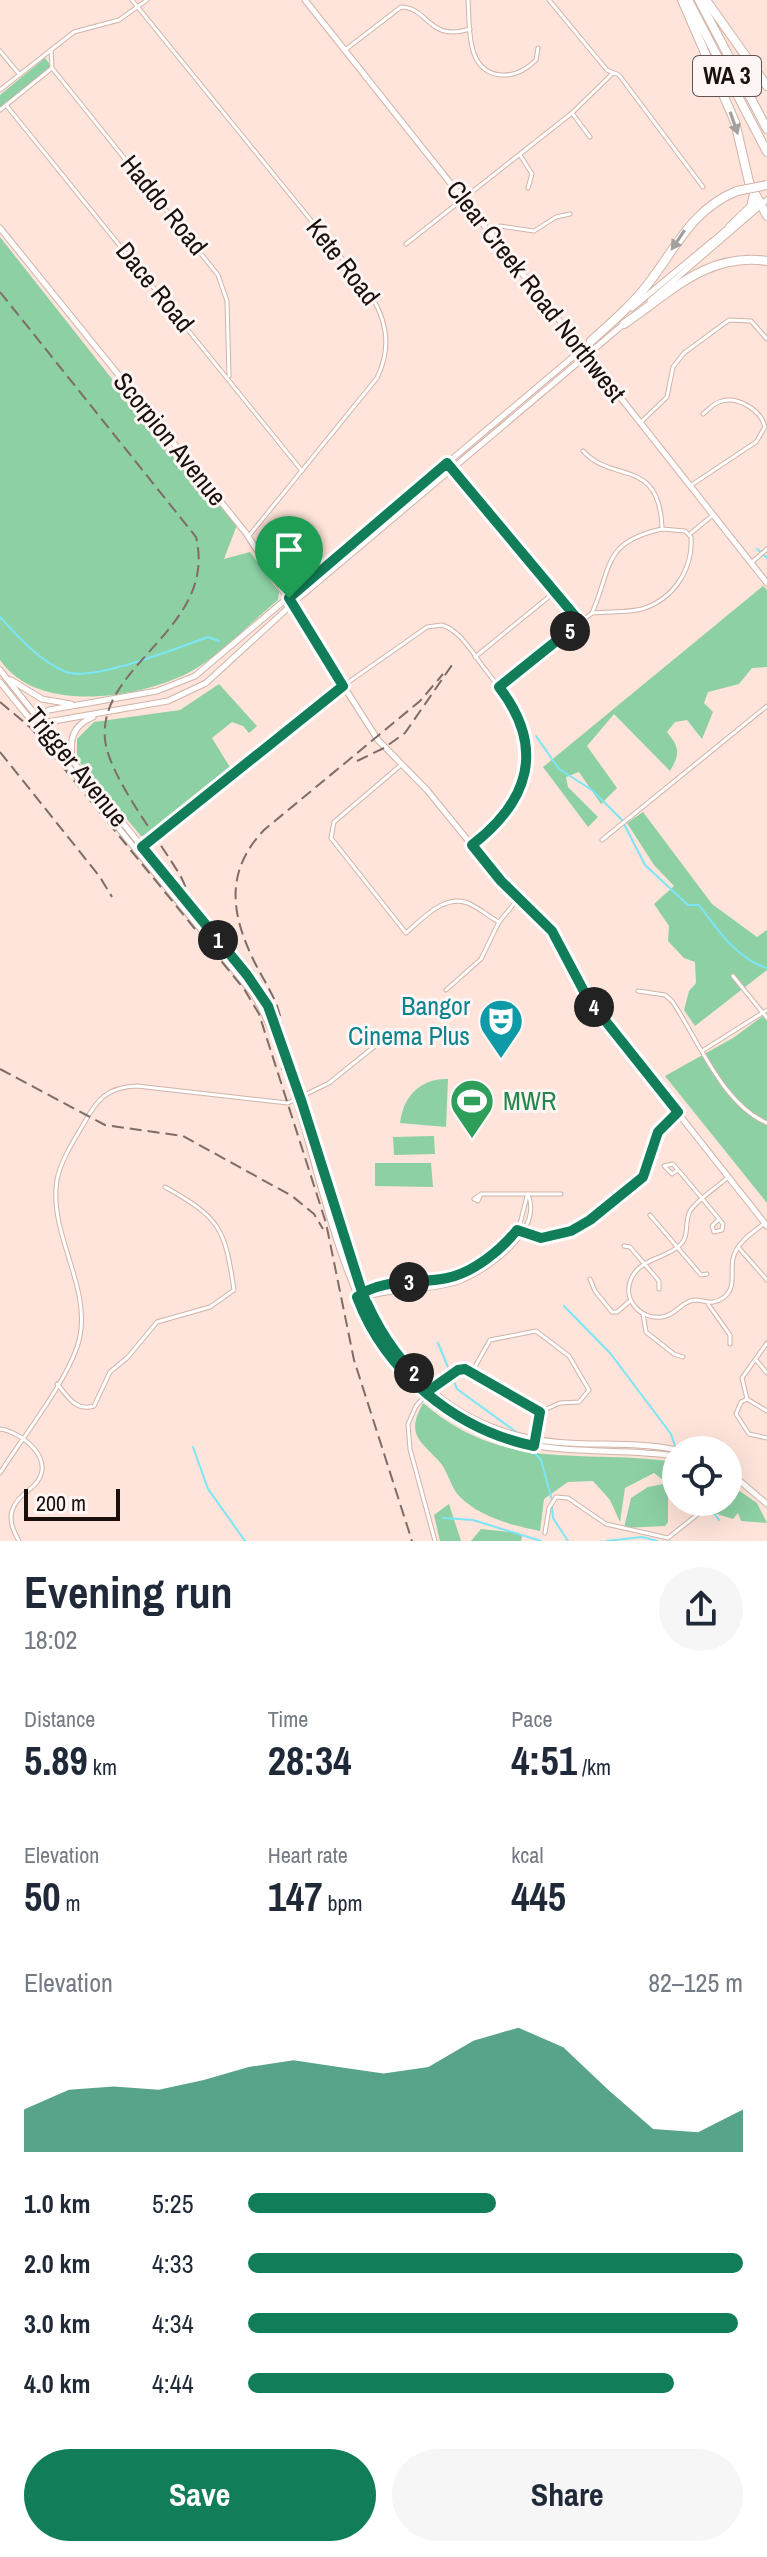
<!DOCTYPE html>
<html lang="en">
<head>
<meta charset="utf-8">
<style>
  body { margin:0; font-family:"Archivo Narrow",sans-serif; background:#f6f6f7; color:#1f2937; height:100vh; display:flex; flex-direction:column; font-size:30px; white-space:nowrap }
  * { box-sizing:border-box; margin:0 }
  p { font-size:26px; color:#747a83 }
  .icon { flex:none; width:44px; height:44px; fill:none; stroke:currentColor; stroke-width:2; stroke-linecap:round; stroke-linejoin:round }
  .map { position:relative; height:1541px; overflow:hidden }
  .details { display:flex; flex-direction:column; background:#fff; flex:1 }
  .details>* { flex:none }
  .tools { position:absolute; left:662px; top:1436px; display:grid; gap:16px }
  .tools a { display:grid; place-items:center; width:80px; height:80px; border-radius:50%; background:#fff; box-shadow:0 8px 32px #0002; font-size:40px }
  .scale { position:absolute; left:24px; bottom:20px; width:96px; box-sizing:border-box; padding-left:8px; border:4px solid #1a0f0b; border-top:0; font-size:22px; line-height:28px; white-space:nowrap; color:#1a0f0b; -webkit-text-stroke:6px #fdf6f4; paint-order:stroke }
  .pin { position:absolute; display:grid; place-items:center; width:68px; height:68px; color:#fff; margin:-82px -34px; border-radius:50% 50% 50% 0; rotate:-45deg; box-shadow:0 0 8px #0007 }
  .pin .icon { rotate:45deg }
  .km { position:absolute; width:40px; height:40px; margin:-20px; border-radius:50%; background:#222; color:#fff; font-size:22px; line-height:40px; text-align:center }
  .round { display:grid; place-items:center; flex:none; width:84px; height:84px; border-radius:42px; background:#f6f6f7 }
  .summary { display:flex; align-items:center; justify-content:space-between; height:136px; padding:0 24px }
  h1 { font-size:44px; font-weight:800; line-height:60px }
  .stats { display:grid; grid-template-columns:repeat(3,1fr); gap:12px; height:136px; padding:8px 24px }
  .stats div { display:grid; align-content:center }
  .stats b { font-size:40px; font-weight:800 }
  .stats small { font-size:22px; font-weight:400 }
  .stats p { font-size:22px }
  .chart { height:224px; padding:16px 24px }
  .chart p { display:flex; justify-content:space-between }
  .chart svg { width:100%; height:144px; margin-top:8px; fill:#117e59; opacity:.7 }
  .button { display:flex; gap:16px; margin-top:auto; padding:16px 24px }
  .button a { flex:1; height:92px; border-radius:48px; background:#117e59; color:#fff; font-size:32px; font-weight:800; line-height:92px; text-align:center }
  .button a+a { background:#f6f6f7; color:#1f2937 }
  ul { padding:0 24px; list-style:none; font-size:26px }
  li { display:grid; grid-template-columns:128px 96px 1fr; align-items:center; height:60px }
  li i { height:20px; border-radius:10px; background:#117e59 }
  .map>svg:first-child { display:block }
  .green { fill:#8dd0a4 }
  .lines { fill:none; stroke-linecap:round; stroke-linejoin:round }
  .stream { stroke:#7ce6f6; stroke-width:2 }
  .minor-casing { stroke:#d2b3a7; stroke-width:5 }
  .tertiary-casing { stroke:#d2b3a7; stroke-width:7 }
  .secondary-casing { stroke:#d2b3a7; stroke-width:7 }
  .motorway-casing { stroke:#d2b3a7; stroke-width:10 }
  .minor { stroke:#fff; stroke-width:3 }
  .tertiary { stroke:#fff; stroke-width:5 }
  .secondary { stroke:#fff; stroke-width:5 }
  .motorway { stroke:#fff; stroke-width:8 }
  .rail { stroke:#7e6c66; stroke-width:2; stroke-dasharray:12 6; stroke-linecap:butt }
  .secondary-bridge-casing { stroke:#d2b3a7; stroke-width:7; stroke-linecap:butt }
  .motorway-bridge-casing { stroke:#d2b3a7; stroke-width:10; stroke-linecap:butt }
  .secondary-bridge { stroke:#fff; stroke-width:5 }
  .motorway-bridge { stroke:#fff; stroke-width:8 }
  .oneway { fill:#a39f9d }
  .route-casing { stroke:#fff; stroke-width:16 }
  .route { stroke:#117e59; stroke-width:10 }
  .labels { text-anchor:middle; stroke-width:6; stroke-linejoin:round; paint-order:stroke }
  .shield { fill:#fdf6f4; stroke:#5e5451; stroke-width:2 }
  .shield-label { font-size:24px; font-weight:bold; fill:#1a0f0b }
  .street-label { font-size:26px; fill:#1a0f0b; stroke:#fdf6f4 }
  .culture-label { font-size:26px; fill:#0d838f; stroke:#fdf6f4; text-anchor:end }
  .leisure-label { font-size:26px; fill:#27864d; stroke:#fdf6f4; text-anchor:start }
</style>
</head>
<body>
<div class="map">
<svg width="767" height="1541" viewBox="0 0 767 1541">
  <rect width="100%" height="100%" fill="#fee4da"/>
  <g class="green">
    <polygon points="45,58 51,66 0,108 0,95"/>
    <path d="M0 237 187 474 201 482 237 525 224 559 250 552 279 592 278 600C251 622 217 658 188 673 136 699 37 714 0 660Z"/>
    <path d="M763 586 767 590V667L752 668 739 684 708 692 704 703 713 712 702 739 687 720 675 722 667 732C680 748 680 754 670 771L614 714 587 746 617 788 601 804 579 772 566 777 568 787 598 817 588 827 543 767Z"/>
    <polygon points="219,684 257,726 249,733 243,726 232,722 212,738 231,769 149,837 141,836 77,759 77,739 94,722 180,710"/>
    <polygon points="643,812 712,904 757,937 767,930 767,970 695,1026 684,1010 689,991 696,983 695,962 684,958 668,941 669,926 654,904 674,886 654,865 627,823"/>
    <polygon points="767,1013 767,1203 665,1076 733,1038"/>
    <path d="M448 1079 446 1127 400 1123C403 1096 421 1078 448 1079Z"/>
    <polygon points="434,1136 435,1154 394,1155 393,1137"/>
    <polygon points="375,1163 431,1163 433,1187 375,1186"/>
    <path d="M423 1403C506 1474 581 1448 676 1462V1490L654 1473 625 1488 620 1522 610 1500 593 1481 568 1482 544 1499 540 1531C514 1526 480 1517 460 1497 450 1487 448 1470 438 1460 417 1438 407 1433 423 1403Z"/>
    <polygon points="668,1483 668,1522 665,1526 624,1528 631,1498 648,1487"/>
    <polygon points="728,1483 757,1503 767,1523 741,1521 738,1513 733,1519 707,1511 695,1502 728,1502"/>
    <polygon points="449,1504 461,1541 440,1541 434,1515"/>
    <polygon points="481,1529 519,1533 522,1537 521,1541 471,1541"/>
  </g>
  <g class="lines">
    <g class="stream">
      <polyline points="757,549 761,552"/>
      <polyline points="763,554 767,558"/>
      <path d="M0 617C19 638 40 661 66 672 93 682 179 647 208 637L219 641"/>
      <path d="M536 736 559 769 592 790 622 820 645 865 688 905H699C716 928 738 960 767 968"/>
      <polyline points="564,1306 610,1353 671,1434 676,1449"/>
      <polyline points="438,1343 457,1389 519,1434"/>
      <polyline points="528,1445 541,1460 552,1500"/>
      <polyline points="193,1447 208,1489 245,1541"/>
      <polyline points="705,1502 719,1520"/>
      <polyline points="552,1507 553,1518 568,1541"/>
      <polyline points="443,1518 473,1520 541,1541"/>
      <polyline points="606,1541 642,1537 657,1541"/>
    </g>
    <g class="minor-casing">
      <g id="minor">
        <path d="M132 0 366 288C386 316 393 345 377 378L248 537"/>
        <path d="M468 0C470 26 465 73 502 75 516 76 527 69 536 60L538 48"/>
        <polyline points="549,0 607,70 619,75 703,187"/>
        <polyline points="51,50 52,68 218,275 227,301 229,376"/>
        <path d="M345 50 401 7C430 8 427 42 470 29"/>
        <polyline points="0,51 20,75"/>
        <polyline points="0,90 74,32 119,20 147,0"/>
        <polyline points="6,105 302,471"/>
        <polyline points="0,110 52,68"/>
        <polyline points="572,113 590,137"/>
        <polyline points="520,155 532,174 528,188"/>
        <polyline points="491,234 500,226 534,231 556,217 570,214"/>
        <polyline points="406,244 572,113 613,73"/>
        <polyline points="640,423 667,397 673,367 684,353 729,320 751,321 767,339"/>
        <path d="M583 451C613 484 659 457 662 527"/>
        <polyline points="447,463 580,622"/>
        <path d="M690 486 756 442 765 427C761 410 737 395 719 402 713 404 708 410 703 414"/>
        <path d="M662 529 685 531 691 537C693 569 674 599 642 609 626 613 609 611 592 613 612 568 602 542 662 529Z"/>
        <polyline points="691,533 713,515"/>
        <polyline points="751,563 767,549"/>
        <polyline points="475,657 556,591"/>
        <polyline points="499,687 592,613"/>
        <path d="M401 765 334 822 331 838 406 933C423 918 447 891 472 905 482 910 489 917 499 922"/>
        <polyline points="602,840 767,706"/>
        <path d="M142 847 343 686 427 627 442 625C461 631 473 654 485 669 538 737 547 787 473 844"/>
        <polyline points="733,976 767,1018"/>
        <polyline points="446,990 481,959 499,922 518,899"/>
        <path d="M638 991 665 995 672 1001C698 1039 722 1104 767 1123"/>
        <polyline points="702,1051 767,1010"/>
        <path d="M678 1170 672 1174 664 1166 673 1164 701 1197C708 1206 716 1215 723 1224L722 1230 714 1232 712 1226 719 1219"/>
        <path d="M727 1178C716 1188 698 1199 690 1211 684 1222 690 1236 680 1245 666 1259 640 1258 631 1279 622 1300 641 1320 662 1317 675 1316 682 1301 694 1300 706 1300 712 1306 723 1298 737 1288 730 1273 733 1259 736 1243 753 1232 765 1223"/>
        <polyline points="481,1194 474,1199 478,1201 481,1194 561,1194"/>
        <polyline points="650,1215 701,1275 707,1274"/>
        <path d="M517 1230C553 1251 588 1221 616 1199 626 1191 641 1182 647 1170 662 1145 650 1136 678 1112"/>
        <polyline points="624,1246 630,1247 659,1281 659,1289"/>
        <polyline points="738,1247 767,1280"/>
        <polyline points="590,1279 595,1291 612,1312 617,1312 630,1301"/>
        <polyline points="382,1287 445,1279 471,1269 519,1228 527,1196"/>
        <path d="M368 1297C398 1288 432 1292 461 1281 490 1269 543 1231 528 1194"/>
        <polyline points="708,1304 730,1335 730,1344"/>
        <polyline points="643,1314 646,1332 674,1354 683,1357"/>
        <polyline points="767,1343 742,1378 747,1399 767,1411"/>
        <polyline points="756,1360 767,1373"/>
        <polyline points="472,1372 490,1340 536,1331 569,1356 589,1390 579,1402 560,1403 540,1412"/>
        <path d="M57 1384C67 1395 75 1412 94 1406L110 1372 128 1357 157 1322 210 1307 234 1290C225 1229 221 1218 165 1187"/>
        <polyline points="747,1399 741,1402 736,1414 749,1434 767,1438"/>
        <path d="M0 1429C21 1432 55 1458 37 1482 29 1492 16 1497 12 1511 9 1522 14 1532 19 1541"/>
        <polyline points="535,1440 540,1412"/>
        <path d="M0 1473C22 1438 73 1374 80 1336 90 1284 48 1232 57 1180 61 1160 73 1142 83 1125 97 1099 107 1087 137 1086L288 1103 329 1083 375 1046"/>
        <polyline points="728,1488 737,1480"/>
        <polyline points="545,1533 549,1508 556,1497 568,1498 606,1524 668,1538 713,1502"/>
        <polyline points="435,1541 410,1449 408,1424 416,1406 431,1389 458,1370 465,1369 540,1412"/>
      </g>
    </g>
    <g class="tertiary-casing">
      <polyline id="tertiary" points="0,228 246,533 378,740 427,790 501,881 552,931 588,999 767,1226"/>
    </g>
    <g class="secondary-casing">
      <g id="secondary">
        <polyline points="305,0 575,340"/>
        <polyline points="749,212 767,200"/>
        <polyline points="650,301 760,206"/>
        <polyline points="632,308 732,225"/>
        <polyline points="594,364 767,583"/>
        <path d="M0 670C58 744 119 818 178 891 208 927 246 964 267 1005 341 1148 328 1384 516 1435 569 1450 624 1439 677 1450"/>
        <polyline points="11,680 42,699 71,704"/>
        <path d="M0 682 254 995C336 1138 318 1391 513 1441 567 1455 622 1448 676 1456"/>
        <polyline points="37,718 49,710 157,691 195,676 593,340"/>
        <polyline points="42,723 168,701 206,683 301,596 625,323"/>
        <path d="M73 760C68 740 73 725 93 717"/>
        <polyline points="361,1286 383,1287"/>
        <polyline points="728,1471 767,1504"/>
      </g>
    </g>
    <g class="motorway-casing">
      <g id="motorway">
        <polyline points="682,0 735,122 749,182 767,216"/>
        <polyline points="688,0 767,152"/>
        <polyline points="699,0 767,129"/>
        <polyline points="706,0 767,86"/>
        <polyline points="730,227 751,207 754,194"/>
        <path d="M624 324C670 293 707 252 767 261"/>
        <path d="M591 341C611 323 632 305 648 284 676 248 692 209 737 191"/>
      </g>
    </g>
    <use href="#minor" class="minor"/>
    <use href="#tertiary" class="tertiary"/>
    <use href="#secondary" class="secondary"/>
    <use href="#motorway" class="motorway"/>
    <g class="rail">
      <path d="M0 292 196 537C218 628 98 664 105 739 108 776 161 842 181 877 189 891 189 908 195 923"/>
      <polyline points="0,702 31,728 244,989 259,1014 326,1223 354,1360 412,1541"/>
      <polyline points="0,752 100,877 112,897"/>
      <polyline points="357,761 384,748 405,733 452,665"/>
      <polyline points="0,1069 105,1125 183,1136 292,1196 314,1214 323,1229"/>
      <path d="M282 1070C282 1049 285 1029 278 1009 272 991 261 976 253 959 230 911 226 870 264 830L420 701 443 674"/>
    </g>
    <g class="secondary-bridge-casing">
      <polyline id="secondary-bridge" points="575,340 594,364"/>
    </g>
    <g class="motorway-bridge-casing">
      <polyline id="motorway-bridge" points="737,191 767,185"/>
    </g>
    <use href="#secondary-bridge" class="secondary-bridge"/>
    <use href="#motorway-bridge" class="motorway-bridge"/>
  </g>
  <defs><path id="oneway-solid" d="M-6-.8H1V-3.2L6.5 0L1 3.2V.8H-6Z" transform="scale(2)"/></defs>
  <g class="oneway">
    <use href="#oneway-solid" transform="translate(734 123) rotate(71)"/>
    <use href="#oneway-solid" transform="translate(678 240) rotate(124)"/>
  </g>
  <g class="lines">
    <g class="route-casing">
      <path id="route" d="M289 598 343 686 142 847 247 975 268 1006 302 1103 360 1286 366 1302 367 1303C382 1336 403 1366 431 1389L458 1370 465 1369 540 1412 534 1446C456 1430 385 1372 357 1297 381 1278 419 1284 447 1278 473 1273 501 1250 517 1230L541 1238 571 1231 590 1220 643 1177 658 1132 678 1112 588 999 552 931 501 881 472 845C529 801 546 748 499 687L580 622 447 463 289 598"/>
    </g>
    <use href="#route" class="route"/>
  </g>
  <defs>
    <g id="theatre-pin" transform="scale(2.3)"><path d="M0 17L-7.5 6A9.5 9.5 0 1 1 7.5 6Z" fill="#0f9aa8" stroke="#fdf6f4"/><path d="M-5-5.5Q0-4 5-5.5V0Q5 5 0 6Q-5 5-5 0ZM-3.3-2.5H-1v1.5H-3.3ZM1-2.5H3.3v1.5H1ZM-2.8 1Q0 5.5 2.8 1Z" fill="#fff"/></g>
    <g id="stadium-pin" transform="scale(2.3)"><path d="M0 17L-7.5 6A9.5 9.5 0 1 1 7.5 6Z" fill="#2e9e5b" stroke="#fdf6f4"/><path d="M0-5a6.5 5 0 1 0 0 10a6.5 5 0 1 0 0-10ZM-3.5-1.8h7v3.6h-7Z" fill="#fff"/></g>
  </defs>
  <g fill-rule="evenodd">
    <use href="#theatre-pin" x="501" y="1021"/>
    <use href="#stadium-pin" x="472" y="1101"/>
  </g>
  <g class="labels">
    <rect class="shield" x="693" y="56" width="68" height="40" rx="6"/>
    <g class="shield-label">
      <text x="727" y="84">WA 3</text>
    </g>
    <g class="street-label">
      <text transform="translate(164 205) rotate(51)" y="9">Haddo Road</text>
      <text transform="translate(343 262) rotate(52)" y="9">Kete Road</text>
      <text transform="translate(155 287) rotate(51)" y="9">Dace Road</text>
      <text transform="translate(536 291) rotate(52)" y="9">Clear Creek Road Northwest</text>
      <text transform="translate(170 439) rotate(51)" y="9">Scorpion Avenue</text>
      <text transform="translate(77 767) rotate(51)" y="9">Trigger Avenue</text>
    </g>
    <g class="culture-label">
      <text x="470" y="1015">Bangor<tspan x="470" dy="30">Cinema Plus</tspan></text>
    </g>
    <g class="leisure-label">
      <text x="503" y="1110">MWR</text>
    </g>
  </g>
</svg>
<div class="tools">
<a><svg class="icon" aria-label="locate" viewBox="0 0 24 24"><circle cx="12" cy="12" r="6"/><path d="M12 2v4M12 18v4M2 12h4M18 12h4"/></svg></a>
</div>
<div class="scale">200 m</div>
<div class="pin" style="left:289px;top:598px;background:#1e9e55"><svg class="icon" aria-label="arrive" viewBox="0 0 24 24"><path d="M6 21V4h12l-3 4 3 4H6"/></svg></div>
<b class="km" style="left:218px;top:940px">1</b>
<b class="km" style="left:414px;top:1373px">2</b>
<b class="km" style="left:409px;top:1282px">3</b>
<b class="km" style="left:594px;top:1007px">4</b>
<b class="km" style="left:570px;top:631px">5</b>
</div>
<section class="details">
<div class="summary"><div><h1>Evening run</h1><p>18:02</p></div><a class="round"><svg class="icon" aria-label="share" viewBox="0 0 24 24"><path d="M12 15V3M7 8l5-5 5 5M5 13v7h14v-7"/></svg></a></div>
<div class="stats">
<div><p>Distance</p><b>5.89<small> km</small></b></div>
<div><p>Time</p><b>28:34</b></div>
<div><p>Pace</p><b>4:51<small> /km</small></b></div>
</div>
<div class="stats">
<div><p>Elevation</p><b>50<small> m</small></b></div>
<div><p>Heart rate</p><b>147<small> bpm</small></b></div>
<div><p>kcal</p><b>445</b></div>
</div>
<div class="chart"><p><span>Elevation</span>82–125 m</p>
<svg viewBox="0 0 160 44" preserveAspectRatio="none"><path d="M0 44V31L10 25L20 24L30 25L40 22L50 18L60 16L70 18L80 20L90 18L100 10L110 6L120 12L130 25L140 37L150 38L160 31V44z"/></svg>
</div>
<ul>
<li><b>1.0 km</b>5:25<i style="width:50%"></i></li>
<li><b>2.0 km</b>4:33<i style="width:100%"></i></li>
<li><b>3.0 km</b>4:34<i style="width:99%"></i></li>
<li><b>4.0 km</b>4:44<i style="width:86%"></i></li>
</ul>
<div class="button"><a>Save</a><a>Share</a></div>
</section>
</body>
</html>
